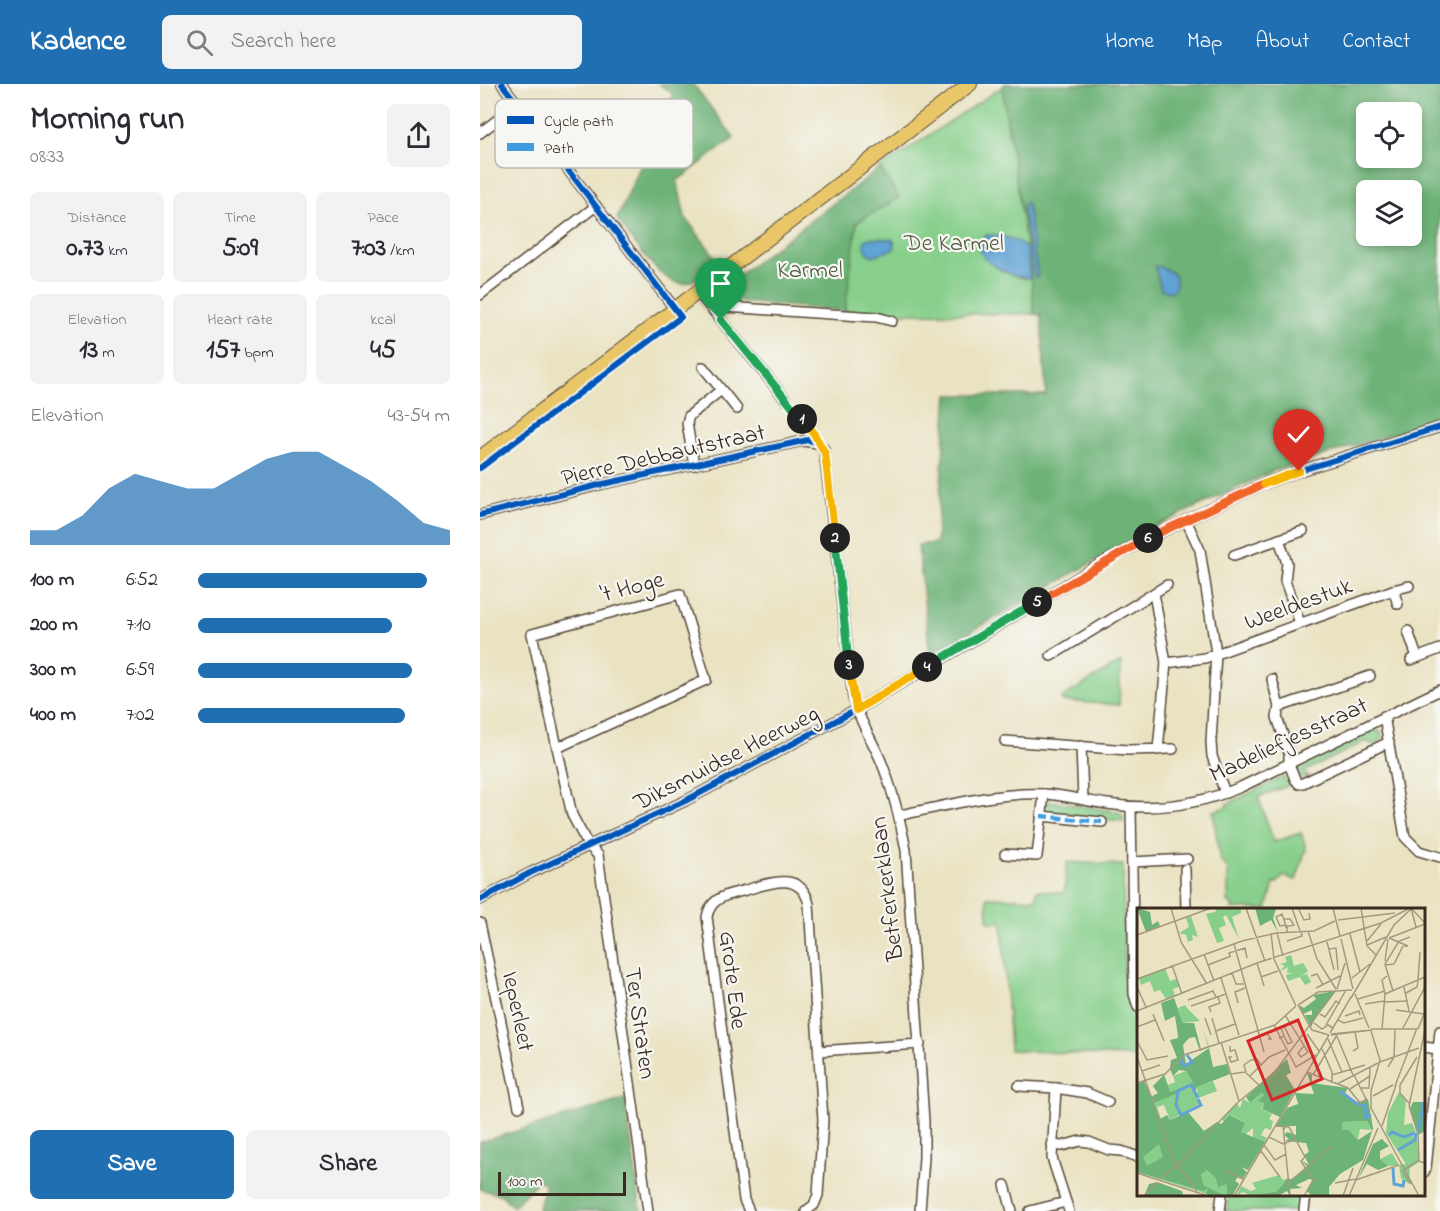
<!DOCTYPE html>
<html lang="en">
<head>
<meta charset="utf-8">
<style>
  body { margin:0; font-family:"Indie Flower",sans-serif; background:#f2f2f3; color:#2b2b33; height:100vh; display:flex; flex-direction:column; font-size:22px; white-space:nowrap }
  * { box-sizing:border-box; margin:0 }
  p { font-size:20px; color:#7c7c81 }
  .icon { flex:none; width:33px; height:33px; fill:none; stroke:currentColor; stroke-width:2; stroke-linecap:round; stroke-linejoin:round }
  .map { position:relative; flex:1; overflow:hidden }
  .details { display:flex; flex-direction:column; background:#fff; width:480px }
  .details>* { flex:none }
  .tools { position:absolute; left:876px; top:18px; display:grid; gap:12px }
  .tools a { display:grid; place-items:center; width:66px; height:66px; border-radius:9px; background:#fff; box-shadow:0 3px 9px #0003; font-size:30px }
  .scale { position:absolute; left:18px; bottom:15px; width:128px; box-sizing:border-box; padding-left:6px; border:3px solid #3b2a1e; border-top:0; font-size:16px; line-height:21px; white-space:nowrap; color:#3b2a1e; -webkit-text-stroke:4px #f6f6f2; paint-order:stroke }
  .pin { position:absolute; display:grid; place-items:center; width:51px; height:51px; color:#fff; margin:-62px -26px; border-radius:50% 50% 50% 0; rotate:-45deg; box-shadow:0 0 6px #0007 }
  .pin .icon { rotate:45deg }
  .km { position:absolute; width:30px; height:30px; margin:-15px; border-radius:50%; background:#222; color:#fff; font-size:16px; line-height:30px; text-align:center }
  .round { display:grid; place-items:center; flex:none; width:63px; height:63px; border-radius:9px; background:#f2f2f3 }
  .headline { display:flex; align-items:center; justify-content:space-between; height:102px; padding:0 30px }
  h1 { font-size:33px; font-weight:700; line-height:45px }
  .stats { display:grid; grid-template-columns:repeat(3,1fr); gap:9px; height:102px; padding:6px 30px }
  .stats div { display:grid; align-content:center; border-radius:9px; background:#f2f2f3; text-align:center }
  .stats b { font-size:26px; font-weight:700 }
  .stats small { font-size:16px; font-weight:400 }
  .stats p { font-size:16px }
  .chart { height:168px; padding:12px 30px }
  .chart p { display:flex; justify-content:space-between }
  .chart svg { width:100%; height:108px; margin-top:6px; fill:#1f6fb2; opacity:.7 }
  .button { display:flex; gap:12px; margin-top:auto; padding:12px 30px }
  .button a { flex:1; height:69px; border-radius:9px; background:#1f6fb2; color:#fff; font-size:24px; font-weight:700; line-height:69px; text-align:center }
  .button a+a { background:#f2f2f3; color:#2b2b33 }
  ul { padding:0 30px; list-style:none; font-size:20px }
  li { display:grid; grid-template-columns:96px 72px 1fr; align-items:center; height:45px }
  li i { height:15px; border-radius:8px; background:#1f6fb2 }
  header { display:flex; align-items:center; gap:36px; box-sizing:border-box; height:84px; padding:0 30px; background:#1f6fb2; color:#fff }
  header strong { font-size:28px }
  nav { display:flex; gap:33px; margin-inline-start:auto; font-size:21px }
  .search { width:420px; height:54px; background:#f2f2f3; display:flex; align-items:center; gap:15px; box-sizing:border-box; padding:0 21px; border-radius:9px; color:#7c7c81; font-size:22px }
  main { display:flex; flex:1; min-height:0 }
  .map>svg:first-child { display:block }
  .green { fill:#87cf8b; stroke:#617c54; stroke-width:1.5 }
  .forest { fill:#6db277; stroke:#546e4a; stroke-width:1.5; fill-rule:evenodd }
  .water { fill:#61a3d5; stroke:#4e667a; stroke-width:1.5 }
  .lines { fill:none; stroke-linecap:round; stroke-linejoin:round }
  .minor-casing { stroke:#554637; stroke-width:12 }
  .primary-casing { stroke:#554637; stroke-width:16 }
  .minor { stroke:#fff; stroke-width:9 }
  .primary { stroke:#e9c769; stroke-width:14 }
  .quiet { stroke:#3f9ce0; stroke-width:4.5; stroke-dasharray:9 4.5; stroke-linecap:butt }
  .cycleway-casing { stroke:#f6f6f2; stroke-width:10 }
  .cycleway { stroke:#0057b8; stroke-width:6 }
  .split-1-casing { stroke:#fff; stroke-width:12 }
  .split-2-casing { stroke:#fff; stroke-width:12 }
  .split-3-casing { stroke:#fff; stroke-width:12 }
  .split-4-casing { stroke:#fff; stroke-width:12 }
  .split-5-casing { stroke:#fff; stroke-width:12 }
  .split-6-casing { stroke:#fff; stroke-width:12 }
  .split-7-casing { stroke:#fff; stroke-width:12 }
  .split-8-casing { stroke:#fff; stroke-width:12 }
  .split-1 { stroke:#22a559; stroke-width:8 }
  .split-2 { stroke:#f5b400; stroke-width:8 }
  .split-3 { stroke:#22a559; stroke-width:8 }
  .split-4 { stroke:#f5b400; stroke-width:8 }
  .split-5 { stroke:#22a559; stroke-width:8 }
  .split-6 { stroke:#f0652b; stroke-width:8 }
  .split-7 { stroke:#f0652b; stroke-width:8 }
  .split-8 { stroke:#f5b400; stroke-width:8 }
  .labels { text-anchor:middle; stroke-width:4.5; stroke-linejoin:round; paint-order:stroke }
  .park-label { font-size:24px; fill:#525c3f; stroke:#f6f6f2 }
  .street-label { font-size:24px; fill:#3b2a1e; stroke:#f6f6f2 }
  .inset-river { fill:none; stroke:#61a3d5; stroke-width:3 }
  .inset-road { fill:none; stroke:#a49980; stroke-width:1.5 }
  .view { fill:#d62828; fill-opacity:0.15; stroke:#d62828; stroke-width:3 }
  .inset-edge { fill:none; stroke:#3b2a1e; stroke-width:3 }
  .key { fill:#f6f6f2; stroke:#beb9b2; stroke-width:1.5 }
  .key-label { font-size:16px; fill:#3b2a1e }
</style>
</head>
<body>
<header>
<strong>Kadence</strong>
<div class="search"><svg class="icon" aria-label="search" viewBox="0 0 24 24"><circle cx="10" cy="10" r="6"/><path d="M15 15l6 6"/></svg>Search here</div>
<nav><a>Home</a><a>Map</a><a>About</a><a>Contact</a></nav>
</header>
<main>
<section class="details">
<div class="headline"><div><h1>Morning run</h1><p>08:33</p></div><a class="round"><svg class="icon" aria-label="share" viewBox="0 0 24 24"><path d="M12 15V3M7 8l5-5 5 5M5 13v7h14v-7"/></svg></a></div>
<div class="stats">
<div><p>Distance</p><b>0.73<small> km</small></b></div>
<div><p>Time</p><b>5:09</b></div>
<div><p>Pace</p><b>7:03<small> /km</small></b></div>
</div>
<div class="stats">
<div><p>Elevation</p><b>13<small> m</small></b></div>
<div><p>Heart rate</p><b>157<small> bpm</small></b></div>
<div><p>kcal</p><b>45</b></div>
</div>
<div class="chart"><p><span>Elevation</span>43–54 m</p>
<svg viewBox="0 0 160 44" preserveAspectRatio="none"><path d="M0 44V38L10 38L20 32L30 21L40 15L50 18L60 21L70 21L80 15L90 9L100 6L110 6L120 12L130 18L140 26L150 35L160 38V44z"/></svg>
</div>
<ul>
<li><b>100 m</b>6:52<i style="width:91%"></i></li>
<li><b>200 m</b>7:10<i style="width:77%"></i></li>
<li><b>300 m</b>6:59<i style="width:85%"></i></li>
<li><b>400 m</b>7:02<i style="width:82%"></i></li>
</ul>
<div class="button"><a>Save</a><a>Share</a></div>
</section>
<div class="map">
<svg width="960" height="1127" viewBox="0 0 960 1127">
  <rect width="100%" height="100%" fill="#f6f6f2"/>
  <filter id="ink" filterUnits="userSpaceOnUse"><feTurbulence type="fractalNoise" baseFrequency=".0167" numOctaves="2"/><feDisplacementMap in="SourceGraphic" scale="12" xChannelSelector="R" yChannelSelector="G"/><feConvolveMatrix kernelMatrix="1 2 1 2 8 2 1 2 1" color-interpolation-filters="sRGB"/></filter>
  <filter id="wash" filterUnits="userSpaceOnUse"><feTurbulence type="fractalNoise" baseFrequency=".008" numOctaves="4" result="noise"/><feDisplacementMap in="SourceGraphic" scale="24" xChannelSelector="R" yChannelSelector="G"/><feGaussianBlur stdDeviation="1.35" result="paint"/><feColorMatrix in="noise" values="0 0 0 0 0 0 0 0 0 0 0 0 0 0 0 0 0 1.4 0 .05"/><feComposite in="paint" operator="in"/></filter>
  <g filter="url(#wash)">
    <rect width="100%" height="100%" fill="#eae3c2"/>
    <g class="green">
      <polygon points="522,3 552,199 554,230 390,229 363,227 377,138 418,114 400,84"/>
      <polygon points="641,578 639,621 583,617 581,614"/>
      <polygon points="890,645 901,648 903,653 900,657 893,661 886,657 823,688 829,692 824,694 819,693 815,686 818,681"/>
      <polygon points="803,693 810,701 778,713 794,758 821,749 826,765 816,796 804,792 796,800 794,799 787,825 752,825 752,820 748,819 748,785 740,776 733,727 747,723 747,720"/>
      <polygon points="569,717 638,728 643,732 643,737 572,730 566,725"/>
      <polygon points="587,778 643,781 645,907 651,927 658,935 658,973 530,966 522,838 508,838 507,813 556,815 557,806 584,809"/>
      <polygon points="749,1111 821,1111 819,1127 747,1127"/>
    </g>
    <g class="forest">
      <path d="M179 0H213L254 54 197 97 205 133 238 177C229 185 218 196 207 199 184 206 150 152 137 135L193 10Z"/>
      <path d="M525 0H960V335L793 387 678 441 450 571 438 461 456 459 468 311H566L561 231 554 230 552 199 522 3ZM886 28H932V74H886ZM886 106H932V152H886Z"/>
      <polygon points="400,84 419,114 377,138 365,227 250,217 230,213"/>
      <polygon points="145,1015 161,1127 58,1127 66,1100 59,1096 33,1123 22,1111 0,1105 0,1058"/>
    </g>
    <g class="water">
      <polygon points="544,119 547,119 558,193 556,194 553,187 543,124"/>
      <path d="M506 151C522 151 535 154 547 165L550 194C537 195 507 182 501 169 499 162 503 157 506 151Z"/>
      <polygon points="390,154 412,155 415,159 414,165 393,172 388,169 384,161 385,156"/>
      <path d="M675 182C688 185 702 191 694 206L690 208 681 205Z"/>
    </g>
  </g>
  <g filter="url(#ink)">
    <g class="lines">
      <g class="minor-casing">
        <g id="minor">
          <polyline points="22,0 195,225"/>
          <polyline points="0,49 38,20"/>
          <polyline points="218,208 307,317"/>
          <polyline points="0,211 116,122"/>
          <polyline points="234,227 244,223 396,233 412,237"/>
          <polyline points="223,283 257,325"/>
          <polyline points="214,381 207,339 209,332 241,306"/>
          <path d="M0 431 123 400 323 357 338 359 344 365 373 614C379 636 392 656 401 677 413 706 420 735 426 766L444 1037V1074L440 1127"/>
          <polyline points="706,436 720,466 736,569 731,658 732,672 745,709"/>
          <polyline points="799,455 807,479 805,497 820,539"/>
          <polyline points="754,471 823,447"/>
          <polyline points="913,506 918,520"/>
          <polyline points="928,547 937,573"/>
          <polyline points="571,572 674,509"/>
          <polyline points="931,576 960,565"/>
          <polyline points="686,579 725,574 913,506 929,502"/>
          <polyline points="890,592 799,623 797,633 809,669 809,680 815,695 819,700 823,699 909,658"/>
          <polyline points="792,595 799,623"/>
          <polyline points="904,632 925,753 939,767 960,773"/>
          <polyline points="525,657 648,666 693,665"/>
          <polyline points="601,662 603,715"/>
          <polyline points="77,664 226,596 200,510 52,550 92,731 108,761 118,771 168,1127"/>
          <polyline points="678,666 686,579 674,509 687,501"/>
          <polyline points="651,723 654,910 658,923"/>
          <path d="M419 731C467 722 515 708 564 710 585 711 606 717 627 720 673 727 718 721 761 703L960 606"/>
          <polyline points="561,732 622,738"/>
          <polyline points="525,770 557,772 564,710"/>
          <polyline points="652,778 707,775"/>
          <polyline points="705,785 706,826"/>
          <polyline points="0,816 50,789 205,717 376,626 624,478 679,449 783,400 819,387 960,343"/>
          <polyline points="0,839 39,1023"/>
          <polyline points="944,963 958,965"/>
          <polyline points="339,967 440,960"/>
          <polyline points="539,1002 576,1004"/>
          <polyline points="572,1061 582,1062 600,1057 609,1058 629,1066 641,1067 658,1073"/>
          <polyline points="944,1088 946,1084 960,947"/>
          <polyline points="525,1101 532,1127"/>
          <path d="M269 1127 264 1116 227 833C228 827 231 821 236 817 244 810 256 809 266 806 289 799 321 786 329 820L343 1036 338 1111 334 1121 326 1127"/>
          <polyline points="550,1127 586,1118"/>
          <polyline points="589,1127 572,1074 576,1004 607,1009 628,1018"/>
          <polyline points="740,1127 742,1110"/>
          <polyline points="824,1127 826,1110"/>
        </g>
      </g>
      <g class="primary-casing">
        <polyline id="primary" points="0,374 490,0"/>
      </g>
      <use href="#minor" class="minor"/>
      <use href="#primary" class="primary"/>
      <polyline class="quiet" points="561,732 622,738"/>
      <g class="cycleway-casing">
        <g id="cycleway">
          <polyline points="307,317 334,349 345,369 373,614 376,626"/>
          <polyline points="0,384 201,233 22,0"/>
          <polyline points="0,431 123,400 328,356 338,359"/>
          <polyline points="0,816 50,789 205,717 376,626 624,478 679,449 783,400 819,387 960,343"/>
        </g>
      </g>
      <use href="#cycleway" class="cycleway"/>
    </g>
  </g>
  <g class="lines" filter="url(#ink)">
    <g class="split-1-casing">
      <polyline id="split-1" points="241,236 322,335"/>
    </g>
    <g class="split-2-casing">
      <polyline id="split-2" points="322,335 334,350 345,369 355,454"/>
    </g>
    <g class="split-3-casing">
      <polyline id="split-3" points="355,454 369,581"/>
    </g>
    <g class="split-4-casing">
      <polyline id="split-4" points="369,581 376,626 447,583"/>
    </g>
    <g class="split-5-casing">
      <polyline id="split-5" points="447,583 557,518"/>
    </g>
    <g class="split-6-casing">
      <polyline id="split-6" points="557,518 668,454"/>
    </g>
    <g class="split-7-casing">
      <polyline id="split-7" points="668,454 784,400"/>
    </g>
    <g class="split-8-casing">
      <polyline id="split-8" points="784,400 819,387"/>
    </g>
    <use href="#split-1" class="split-1"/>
    <use href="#split-2" class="split-2"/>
    <use href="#split-3" class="split-3"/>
    <use href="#split-4" class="split-4"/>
    <use href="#split-5" class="split-5"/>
    <use href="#split-6" class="split-6"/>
    <use href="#split-7" class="split-7"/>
    <use href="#split-8" class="split-8"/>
  </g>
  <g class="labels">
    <g class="park-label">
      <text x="474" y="166">De Karmel</text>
      <text x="330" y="193">Karmel</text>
    </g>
    <g class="street-label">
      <text transform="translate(183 370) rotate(-13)" y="8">Pierre Debbautstraat</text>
      <text transform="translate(152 502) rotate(-15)" y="8">'t Hoge</text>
      <text transform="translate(818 519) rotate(-20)" y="8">Weeldestuk</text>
      <text transform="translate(808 655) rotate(-25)" y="8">Madeliefjesstraat</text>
      <text transform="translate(246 673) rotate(-27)" y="8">Diksmuidse Heerweg</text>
      <text transform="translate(406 805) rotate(-97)" y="8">Betferkerklaan</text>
      <text transform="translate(254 896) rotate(83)" y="8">Grote Ede</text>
      <text transform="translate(39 927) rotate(78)" y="8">Ieperleet</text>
      <text transform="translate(161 939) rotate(82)" y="8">Ter Straten</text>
    </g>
  </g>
  <g transform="translate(657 824)">
    <rect width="288" height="288" fill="#eae3c2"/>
    <path d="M80 0H104V5L95 9 102 31 89 7 86 9 89 17 82 20 87 33 80 35 69 6 78 4ZM54 8 61 29 55 27 56 32 51 34 49 27 42 25 52 19 49 10ZM154 47 157 58 166 55 171 63 165 68 170 66 174 74 168 77 163 69 151 73 149 67 156 65H150L151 59 142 64 148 58 143 56 150 54 148 49ZM28 60 33 73 39 71 42 79 36 81 38 88 29 91 23 82 17 84 13 73 4 77 2 70ZM48 97 50 100 63 113 46 115 41 100ZM49 163 56 175 33 184 35 188 55 178 62 196 33 212 27 197 20 199 40 256 101 268 98 273 102 276 95 288H76L0 264V176L15 188 21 185 16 178 27 167 31 177 38 174 36 168ZM76 173 80 183 61 190 60 179ZM262 184 269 192 267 217 275 215 279 224 274 226 279 231 266 239 280 231 282 254 273 260 272 276 264 270 262 257 251 258 243 251 255 245 262 257 269 256 249 225 251 205ZM123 185 127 187 122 193 127 195 124 201 135 206 132 211 136 213 134 222 128 220 124 227 130 230 128 234 116 230V220L108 227 104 224 108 215 94 207 87 213 84 211 100 195 103 200 106 191 120 199 113 195ZM230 213 234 222 223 221 221 232 212 222H205V214ZM142 267 146 272 151 270 140 283 115 288 106 284 99 288 104 278 114 283 119 281 115 275Z" fill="#87cf8b"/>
    <path d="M0 0 13 4 15 17 21 13 23 18 9 24ZM118 0 139 1 136 10 141 24 134 12 123 18ZM198 83 178 111 174 119 168 107H175V102L166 106 162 97 167 100 179 91 176 87ZM37 90 46 115H57L64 141 71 138 66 121 72 139 63 143 58 129 52 130 46 137 49 156 72 140 76 159 90 156 93 166 60 179 58 185 54 178 43 184 41 189 39 186 17 195 23 211 30 207 33 212 51 204 67 223 80 214 84 216 93 207 108 215 104 224 128 234 111 262 104 259 110 264 106 270 101 269 98 273 102 276 95 288 90 287V276L81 279 79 270 70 262 64 266 66 277 88 288H76L69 286 71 280 67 283 0 264V176L7 173 15 189 21 185 16 178 27 167 33 184 56 175 49 163 42 162 36 168 33 161 34 152 40 150 33 132 41 130 40 121 38 108 28 113 24 95ZM22 236 26 249 10 258 6 249ZM150 151 154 165 149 167 158 182 143 209 125 201 127 195 121 193 127 187 124 185 113 195 109 189ZM170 165 175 167V175L211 180 208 185 219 195 231 191 236 220 226 252 203 266 192 279V288H175L170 283 176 272 172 271 159 277 165 280 153 281V288L150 283 141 288H115L140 283 150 271H156L167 262 170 258 164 252 172 257 167 247 172 244 169 235 148 233 152 231 147 227 150 224 159 227V218H149L147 223 146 218H139L150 200 161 196 158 185 177 186ZM230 213 235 223 221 232 212 222H205V214ZM276 194H288V223L281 227 273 200ZM245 231 252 238 243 243V251L251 258 241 262 230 256 221 271 236 236ZM20 274 45 283 46 287 7 288 12 276Z" fill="#6db277" fill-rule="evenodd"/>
    <path class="inset-river" d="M44 152 47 158 55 154 50 147M203 183 220 196M61 190 54 177 41 183 39 197 44 207 64 197 61 191M221 196 228 198 229 210 234 207M281 223 287 194M252 227 255 224 267 229 278 225M261 242 278 232 279 225M256 260 257 276 266 278 267 272"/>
    <path class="inset-road" d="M34 0 44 34 70 76M109 0 128 53M155 0 163 23M161 0 167 12 173 11 172 5M196 0 203 28M224 0 230 38 239 47M274 0 279 19M275 1 288 15M147 11H153L157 17 148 19M201 12 258 5M149 17 143 18 139 9 145 6 149 18H150V24M171 23 180 51 199 81M134 25 137 51 159 98M140 25 146 48M213 26 223 64M0 27 74 0M252 30 288 16M252 30 271 38H267M204 31 216 81M150 33 165 28 164 23M230 33 244 16M190 34 197 62M97 36 127 144M230 37 249 29M192 41 199 40 201 62M67 46 77 73M93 48 92 45 108 40 110 50M248 53 251 31M120 55 127 78M35 57 45 86M71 57 94 48M248 57 257 56 266 38M95 65 99 76H107M174 68 180 66 186 77M124 69 141 63M84 70 102 127M215 70 233 56M0 71 105 33 139 25 177 23 198 13M281 72 283 44M0 79 9 99M267 79 272 103M179 80 203 68M200 81 208 55M256 83 248 56 262 33 273 29M269 85 280 79 281 73M218 86 232 120M248 86 288 69M214 90 257 17 274 1M221 91 248 83M51 92 76 83 79 89M247 94 271 93M101 95 98 84 108 80M228 96 247 93M161 97 181 84 215 82M161 97 175 122 192 127M54 98 89 86M259 102 287 106M0 103 120 55 244 15 273 0M74 104 72 99 83 95 81 89M16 106 27 133M183 106 188 109 199 93 203 96M148 107 171 144 164 149 161 145 167 138M208 108 222 103 223 107M68 110 74 127M75 110 82 135M201 112 207 115 226 110M177 115 185 121 191 117 196 120M137 117 159 159 179 147M189 117 209 82M0 119 18 112M266 120 288 79M234 121H279M245 121 248 86 245 72 250 68M281 121 288 104M79 123 98 116M234 123 243 152 234 183V200L282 288M193 125 214 89M170 126 182 143M199 126 216 167M122 127 130 125 134 131H131M194 127 235 122 194 126M142 130 147 128 144 120 147 118 155 134 151 136 147 128M191 131 205 164M0 133 10 152 31 148M84 134 102 193M93 138V143L98 142 101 152 94 154 92 149H95M185 141 195 164V175M216 143 221 140 218 124M0 149 37 253 60 283M243 154 282 140M251 159 257 149 258 122M5 163 23 157M109 164 107 157 114 152 120 151 124 157M170 164 211 180 223 195 230 191M94 166 108 164 123 178M176 167 200 127M195 167 228 157M217 167 229 191M113 168 132 149 148 142M0 175 28 166 47 147 138 117 159 98M200 176 241 155M263 177 280 149M263 177V185L272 195M258 178 280 120M223 180H232L233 160M213 181 233 168M236 188 256 177M138 218 152 219 168 249 164 253 176 272 167 288M146 218 153 288M245 218 259 177M132 229 146 236 159 231M127 237 138 252 149 246M124 243 143 269M287 255 282 253 281 226 272 198 288 122M89 263 106 271M0 265 71 288M23 271 45 253 100 195 137 165 199 82M219 272 262 257M152 274 194 239M198 275 219 271M274 276 265 263 282 252M7 288 19 275 24 276M97 288 192 127M206 288 216 260M212 288 241 220"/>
    <path class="view" d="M161 112 185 171 135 192 111 133Z"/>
    <rect width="288" height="288" class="inset-edge"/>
  </g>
  <rect x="15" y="15" width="198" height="69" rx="9" class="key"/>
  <rect x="27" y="32" width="27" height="8" fill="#0057b8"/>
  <rect x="27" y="59" width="27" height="8" fill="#3f9ce0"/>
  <g class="key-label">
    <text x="64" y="42">Cycle path</text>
    <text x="64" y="69">Path</text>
  </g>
</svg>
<div class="tools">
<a><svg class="icon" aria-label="locate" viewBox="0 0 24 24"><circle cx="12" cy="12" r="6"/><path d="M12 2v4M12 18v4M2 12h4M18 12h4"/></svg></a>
<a><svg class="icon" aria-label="layers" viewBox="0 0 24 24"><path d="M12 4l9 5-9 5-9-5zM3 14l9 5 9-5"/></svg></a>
</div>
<div class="scale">100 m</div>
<div class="pin" style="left:241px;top:236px;background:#1e9e55"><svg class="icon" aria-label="arrive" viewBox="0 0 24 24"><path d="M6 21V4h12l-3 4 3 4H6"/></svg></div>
<div class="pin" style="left:819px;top:387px;background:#d93025"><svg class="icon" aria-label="check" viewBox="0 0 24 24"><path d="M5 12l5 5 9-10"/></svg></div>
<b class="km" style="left:322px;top:335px">1</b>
<b class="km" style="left:355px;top:454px">2</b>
<b class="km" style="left:369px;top:581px">3</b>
<b class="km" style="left:447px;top:583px">4</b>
<b class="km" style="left:557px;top:518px">5</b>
<b class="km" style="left:668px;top:454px">6</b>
</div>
</main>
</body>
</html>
